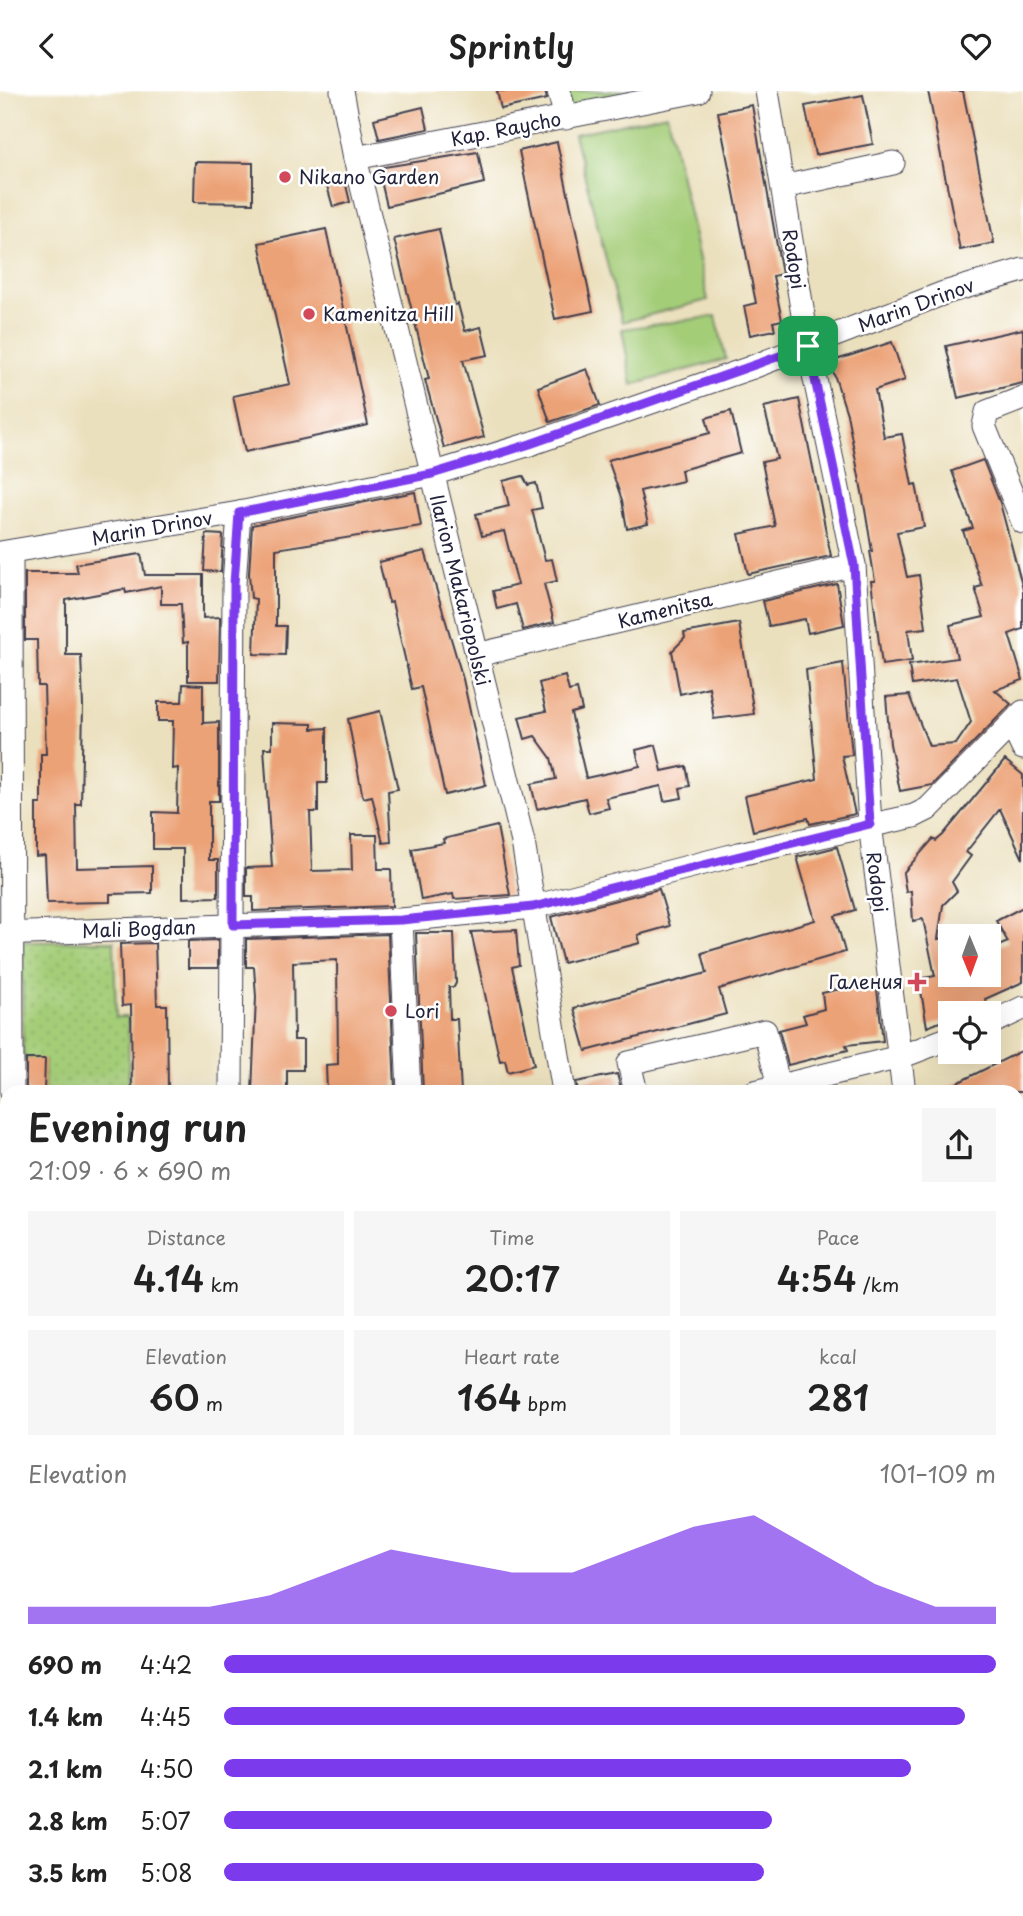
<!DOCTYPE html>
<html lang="en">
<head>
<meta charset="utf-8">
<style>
  body { margin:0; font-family:"Playpen Sans",sans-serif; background:#f6f6f6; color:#222; height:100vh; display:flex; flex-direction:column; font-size:26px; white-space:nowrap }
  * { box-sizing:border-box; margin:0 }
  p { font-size:23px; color:#767676 }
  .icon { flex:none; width:38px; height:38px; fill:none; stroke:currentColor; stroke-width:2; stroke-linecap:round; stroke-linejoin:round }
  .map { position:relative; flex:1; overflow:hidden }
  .details { position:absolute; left:0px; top:994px; width:1024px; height:831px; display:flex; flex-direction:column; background:#fff; border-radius:21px 21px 0 0; box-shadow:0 7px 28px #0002 }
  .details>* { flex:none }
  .needle { width:46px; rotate:179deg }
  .controls { position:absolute; left:938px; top:833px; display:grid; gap:14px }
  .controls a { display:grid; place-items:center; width:63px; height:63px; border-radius:0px; background:#fff; box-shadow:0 7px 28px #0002; font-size:35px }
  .pin { position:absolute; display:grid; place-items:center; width:60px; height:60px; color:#fff; margin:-30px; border-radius:14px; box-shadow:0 4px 10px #0006 }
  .round { display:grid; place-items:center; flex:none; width:74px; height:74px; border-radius:0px; background:#f6f6f6 }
  .head { display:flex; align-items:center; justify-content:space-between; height:119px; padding:0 28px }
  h1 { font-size:38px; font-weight:600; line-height:52px }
  .metrics { display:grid; grid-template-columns:repeat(3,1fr); gap:10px; height:119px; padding:7px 28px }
  .metrics div { display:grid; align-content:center; border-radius:0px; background:#f6f6f6; text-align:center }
  .metrics b { font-size:35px; font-weight:600 }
  .metrics small { font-size:19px; font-weight:400 }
  .metrics p { font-size:19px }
  .chart { height:196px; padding:14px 28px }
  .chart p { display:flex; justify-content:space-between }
  .chart svg { width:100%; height:126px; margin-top:7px; fill:#7c3aed; opacity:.7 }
  ul { padding:0 28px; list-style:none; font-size:23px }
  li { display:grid; grid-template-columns:112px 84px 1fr; align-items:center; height:52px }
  li i { height:18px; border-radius:9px; background:#7c3aed }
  header { display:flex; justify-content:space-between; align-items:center; height:91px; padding:0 28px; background:#fff; font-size:32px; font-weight:600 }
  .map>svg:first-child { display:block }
  .grass { fill:url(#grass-dots); stroke:#63785a; stroke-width:2 }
  .green { fill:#a4cd78; stroke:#63785a; stroke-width:2 }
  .building { fill:#eca277 }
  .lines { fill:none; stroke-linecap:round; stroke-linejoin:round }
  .minor-casing { stroke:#403e4e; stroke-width:25 }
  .major-casing { stroke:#403e4e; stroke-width:31 }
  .minor { stroke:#fff; stroke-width:23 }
  .major { stroke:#f4c16a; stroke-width:28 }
  .route-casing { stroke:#fff; stroke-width:14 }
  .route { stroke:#7c3aed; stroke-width:9 }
  .poi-dot { fill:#d1495b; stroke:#fff; stroke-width:2.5 }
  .labels { text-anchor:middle; stroke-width:5; stroke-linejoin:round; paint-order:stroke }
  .street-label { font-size:19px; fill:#22223b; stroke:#fff }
  .poi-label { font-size:19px; fill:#22223b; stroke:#fff; text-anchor:start }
</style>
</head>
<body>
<header><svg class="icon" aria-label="back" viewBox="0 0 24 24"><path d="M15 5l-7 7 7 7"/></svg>Sprintly<svg class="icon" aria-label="heart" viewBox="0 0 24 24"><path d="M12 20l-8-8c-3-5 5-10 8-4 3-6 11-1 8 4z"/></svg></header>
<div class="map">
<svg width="1023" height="1825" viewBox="0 0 1023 1825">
  <defs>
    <pattern id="grass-dots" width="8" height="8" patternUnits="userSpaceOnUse" patternTransform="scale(1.75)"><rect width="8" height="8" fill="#a4cd78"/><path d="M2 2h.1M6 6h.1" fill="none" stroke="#8db069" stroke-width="1.8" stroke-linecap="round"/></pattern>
  </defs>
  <rect width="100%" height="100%" fill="#fff"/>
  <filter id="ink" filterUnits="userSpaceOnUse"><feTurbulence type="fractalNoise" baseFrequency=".0143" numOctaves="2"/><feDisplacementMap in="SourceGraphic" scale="14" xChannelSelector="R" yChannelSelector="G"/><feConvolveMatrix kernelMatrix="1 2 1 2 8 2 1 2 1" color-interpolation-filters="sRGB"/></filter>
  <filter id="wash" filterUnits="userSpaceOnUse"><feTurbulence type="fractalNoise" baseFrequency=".00686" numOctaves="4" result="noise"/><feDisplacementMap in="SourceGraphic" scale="28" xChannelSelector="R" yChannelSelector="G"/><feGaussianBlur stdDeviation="1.57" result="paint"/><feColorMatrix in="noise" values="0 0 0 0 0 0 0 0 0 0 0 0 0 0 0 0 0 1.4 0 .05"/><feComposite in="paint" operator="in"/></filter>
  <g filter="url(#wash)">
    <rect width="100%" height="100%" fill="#ebe0bd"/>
    <polygon class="grass" points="114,850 116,926 128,926 129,1001 44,1001 45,969 23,968 22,851"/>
    <g class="green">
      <polygon points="566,0 638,0 570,18"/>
      <polygon points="667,23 708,209 622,231 574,43"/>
      <polygon points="716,225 726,268 632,294 622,238"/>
    </g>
    <g id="blocks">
      <g class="building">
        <polygon points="497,0 545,0 547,8 501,18"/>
        <polygon points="928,0 963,0 994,152 960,159"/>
        <polygon points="863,4 873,53 815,64 805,15"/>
        <polygon points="752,14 782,183 773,185 782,229 773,231 775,239 750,244 744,215 756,212 718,21"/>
        <polygon points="423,16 428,38 379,48 374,28"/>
        <polygon points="557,51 593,220 555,228 519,60"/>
        <polygon points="478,61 484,92 387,115 378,77"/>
        <polygon points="195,71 253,72 253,112 194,111"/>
        <polygon points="345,90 350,111 333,116 327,95"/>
        <polygon points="326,138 368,334 245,361 233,305 290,293 259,152"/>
        <polygon points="439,138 455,214 458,213 465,240 481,236 488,264 463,269 484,346 444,357 425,289 429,288 394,148"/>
        <polygon points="1023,238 1023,292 958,307 946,255"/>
        <polygon points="892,251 905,289 875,299 884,346 902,343 912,394 916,393 924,436 897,441 907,486 919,484 926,537 908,539 912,570 882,574 871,490 875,490 870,460 872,460 862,401 847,323 830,271"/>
        <polygon points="587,278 600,314 550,331 538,296"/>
        <polygon points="799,308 831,465 748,483 739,443 775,435 762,371 777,368 764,316"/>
        <polygon points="731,320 741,362 681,379 683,390 640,400 648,433 627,438 622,409 608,369 710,342 706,327"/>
        <polygon points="983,369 1000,412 1023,498 1023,538 1009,543 1023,589 995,599 1011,613 932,694 900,700 890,653 886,606 909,604 929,655 956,653 971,631 957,587 912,594 909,574 957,567 950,534 984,526 975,497 982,495 963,440 973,437 952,380"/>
        <polygon points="523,385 528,394 536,392 542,417 532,419 545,469 552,468 557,490 544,493 554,531 523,539 516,513 497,518 493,500 518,494 504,440 482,445 476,423 509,415 503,390"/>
        <polygon points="415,401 421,435 276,458 276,535 286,535 285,564 254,563 256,508 251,507 249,483 252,434"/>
        <polygon points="206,443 223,444 221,481 204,480"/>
        <polygon points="425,460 463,588 486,694 445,704 421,596 412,598 392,511 389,512 379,471"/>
        <polygon points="141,463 145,484 203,484 203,527 220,526 219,590 188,590 188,551 183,552 181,513 161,513 161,495 126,502 125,498 66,509 66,564 81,564 83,615 81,713 76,713 77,777 152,775 152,802 110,803 110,811 47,812 45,764 36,765 36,713 41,713 41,663 46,663 44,595 38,595 37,549 25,549 25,482 78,482 76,473"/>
        <polygon points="837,493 844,534 808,542 805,528 769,535 763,510"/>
        <polygon points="739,532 754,623 714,628 709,596 680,603 672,560 685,547 684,542"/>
        <polygon points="843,572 852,664 842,665 855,723 810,733 808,727 753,740 745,705 817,688 806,579"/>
        <polygon points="565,585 569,600 577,598 582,619 571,622 586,687 640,675 636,659 656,654 662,680 686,675 690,695 680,697 682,707 664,710 661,695 606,707 609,717 589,722 585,707 537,718 531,693 556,688 551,667 535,645 525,648 519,626 546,620 539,592"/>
        <polygon points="183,593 203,594 203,632 219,631 219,710 209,710 209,769 218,769 218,806 183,807 183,758 153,758 153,721 177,722 178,677 172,678 173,630 158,630 158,611 182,611"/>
        <polygon points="380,620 398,698 388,700 391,751 383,752 372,705 363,707 348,628"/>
        <polygon points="272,632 312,633 312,638 327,637 327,692 318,692 318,721 310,721 312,780 352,779 351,744 377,744 378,778 391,778 392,815 253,820 253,806 246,806 246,777 272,776 264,657 272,657"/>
        <polygon points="1005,669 1023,684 1023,768 1000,718 966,761 971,765 952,791 957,800 943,814 938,848 950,846 950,884 961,884 964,890 998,884 989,859 1008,851 996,830 1023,816 1023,891 985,908 987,914 964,922 950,922 950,927 927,936 919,888 935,885 923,828 913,830 911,800 906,801 903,782 933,748 936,750 943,744"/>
        <polygon points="497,735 510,804 454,808 453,803 421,809 412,758 444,752 443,748"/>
        <polygon points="837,756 855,819 835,825 845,861 719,898 726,923 586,960 574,917 707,882 702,862 815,829 797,766"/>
        <polygon points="659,798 670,835 638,844 640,852 563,872 551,826"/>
        <polygon points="516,839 519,874 512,876 534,974 508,981 505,969 500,970 471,841"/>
        <polygon points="416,842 454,842 456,892 454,896 449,896 450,928 457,928 461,1001 423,1001"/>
        <polygon points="388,843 395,997 327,1001 326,974 338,973 337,869 293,871 294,949 303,949 303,979 287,979 287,1001 252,1001 256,906 254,876 246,876 246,848"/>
        <polygon points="218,849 218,877 188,877 188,850"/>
        <polygon points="155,852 157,914 167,914 168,1001 132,1001 131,914 122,915 120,853"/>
        <polygon points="876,890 883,950 846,954 848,959 788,974 779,939 806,932 803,924 824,918 822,902"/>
        <polygon points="1023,959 1023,1001 939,1001"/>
        <polygon points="26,968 45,968 44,1001 26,1001"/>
        <polygon points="617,983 622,1001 578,1001 576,991"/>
      </g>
    </g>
  </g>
  <g filter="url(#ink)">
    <use href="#blocks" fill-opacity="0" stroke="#403e4e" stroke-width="2"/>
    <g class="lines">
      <g class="minor-casing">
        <g id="minor">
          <polyline points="342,0 355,67 523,751 564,1001"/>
          <polyline points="559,0 566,27"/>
          <polyline points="767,0 808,255 854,474 870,733 904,1001"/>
          <polyline points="355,67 698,0"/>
          <polyline points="783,96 893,72"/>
          <polyline points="1023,307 987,321 984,335 1023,431"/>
          <polyline points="0,462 239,422 432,383 530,353 750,277 944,202 1023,179"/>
          <polyline points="11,462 12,1001"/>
          <polyline points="477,564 854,474"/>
          <polyline points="1012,634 1023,657"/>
          <polyline points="401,829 409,1001"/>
          <polyline points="0,843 401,829 533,816 739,763 914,725 928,718 1023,621"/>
          <polyline points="989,933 1023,917"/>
          <polyline points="231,1001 234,493 239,422"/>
          <polyline points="636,1001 629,972 765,940 779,995"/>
          <polyline points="755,1001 900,966 950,947"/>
          <polyline points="1017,1033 1023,1030"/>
          <polyline points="1017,1393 1023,1399"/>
          <polyline points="1017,1518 1023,1525"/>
          <polyline points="1017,1698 1023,1693"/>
          <polyline points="0,1725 7,1723"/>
          <polyline points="999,1818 1000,1825"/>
          <polyline points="130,1825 139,1818"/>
        </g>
      </g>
      <g class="major-casing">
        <g id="major">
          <polyline points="1017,1108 1023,1105"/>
          <polyline points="1017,1156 1023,1153"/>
          <polyline points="0,1398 7,1396"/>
          <polyline points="0,1437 7,1436"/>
        </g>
      </g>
      <use href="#minor" class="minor"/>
      <use href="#major" class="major"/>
    </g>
  </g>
  <g class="lines" filter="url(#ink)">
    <g class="route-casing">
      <polygon id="route" points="808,255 854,474 870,733 533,816 401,829 233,834 234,493 239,422 432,383 530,353"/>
    </g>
    <use href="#route" class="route"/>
  </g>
  <g class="poi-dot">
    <circle cx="285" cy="86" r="7"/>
    <circle cx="309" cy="223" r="7"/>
    <path d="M913.5 880.5h7v7h7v7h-7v7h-7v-7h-7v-7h7z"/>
    <circle cx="391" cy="920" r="7"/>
  </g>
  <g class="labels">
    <g class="street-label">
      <text transform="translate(506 38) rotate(-11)" y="7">Kap. Raycho</text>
      <text transform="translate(794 168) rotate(81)" y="7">Rodopi</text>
      <text transform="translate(916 214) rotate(-20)" y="7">Marin Drinov</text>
      <text transform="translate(152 437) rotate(-10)" y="7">Marin Drinov</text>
      <text transform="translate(460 499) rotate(76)" y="7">Ilarion Makariopolski</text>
      <text transform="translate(665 519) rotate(-14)" y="7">Kamenitsa</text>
      <text transform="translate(877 791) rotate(83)" y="7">Rodopi</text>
      <text transform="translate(139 838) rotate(-2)" y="7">Mali Bogdan</text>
    </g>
    <g class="poi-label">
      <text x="299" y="93">Nikano Garden</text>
      <text x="323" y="230">Kamenitza Hill</text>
      <text x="903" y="898" text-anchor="end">Галения</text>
      <text x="405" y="927">Lori</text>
    </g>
  </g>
</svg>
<div class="controls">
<a><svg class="needle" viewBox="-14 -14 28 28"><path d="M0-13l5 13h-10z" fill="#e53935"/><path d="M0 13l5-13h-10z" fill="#767676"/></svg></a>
<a><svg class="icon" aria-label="locate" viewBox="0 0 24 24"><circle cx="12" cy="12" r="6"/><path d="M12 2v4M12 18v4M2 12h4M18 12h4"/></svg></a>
</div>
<div class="pin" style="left:808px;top:255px;background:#1e9e55"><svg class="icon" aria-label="arrive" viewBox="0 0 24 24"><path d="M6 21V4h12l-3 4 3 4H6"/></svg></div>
<section class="details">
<div class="head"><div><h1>Evening run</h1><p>21:09 · 6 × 690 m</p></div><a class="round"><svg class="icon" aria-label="share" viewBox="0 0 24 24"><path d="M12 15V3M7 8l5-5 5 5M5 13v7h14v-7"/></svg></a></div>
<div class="metrics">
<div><p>Distance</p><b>4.14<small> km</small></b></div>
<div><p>Time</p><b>20:17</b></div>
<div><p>Pace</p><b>4:54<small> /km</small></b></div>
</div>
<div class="metrics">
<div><p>Elevation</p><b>60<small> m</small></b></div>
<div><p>Heart rate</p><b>164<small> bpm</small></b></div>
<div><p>kcal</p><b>281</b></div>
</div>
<div class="chart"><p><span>Elevation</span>101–109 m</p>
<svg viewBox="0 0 160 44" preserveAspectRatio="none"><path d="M0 44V38L10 38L20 38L30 38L40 34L50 26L60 18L70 22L80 26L90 26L100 18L110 10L120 6L130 18L140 30L150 38L160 38V44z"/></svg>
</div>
<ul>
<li><b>690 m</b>4:42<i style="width:100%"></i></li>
<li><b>1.4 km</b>4:45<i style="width:96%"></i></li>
<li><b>2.1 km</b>4:50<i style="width:89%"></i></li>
<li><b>2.8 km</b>5:07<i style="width:71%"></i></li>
<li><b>3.5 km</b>5:08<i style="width:70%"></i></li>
</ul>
</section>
</div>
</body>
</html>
